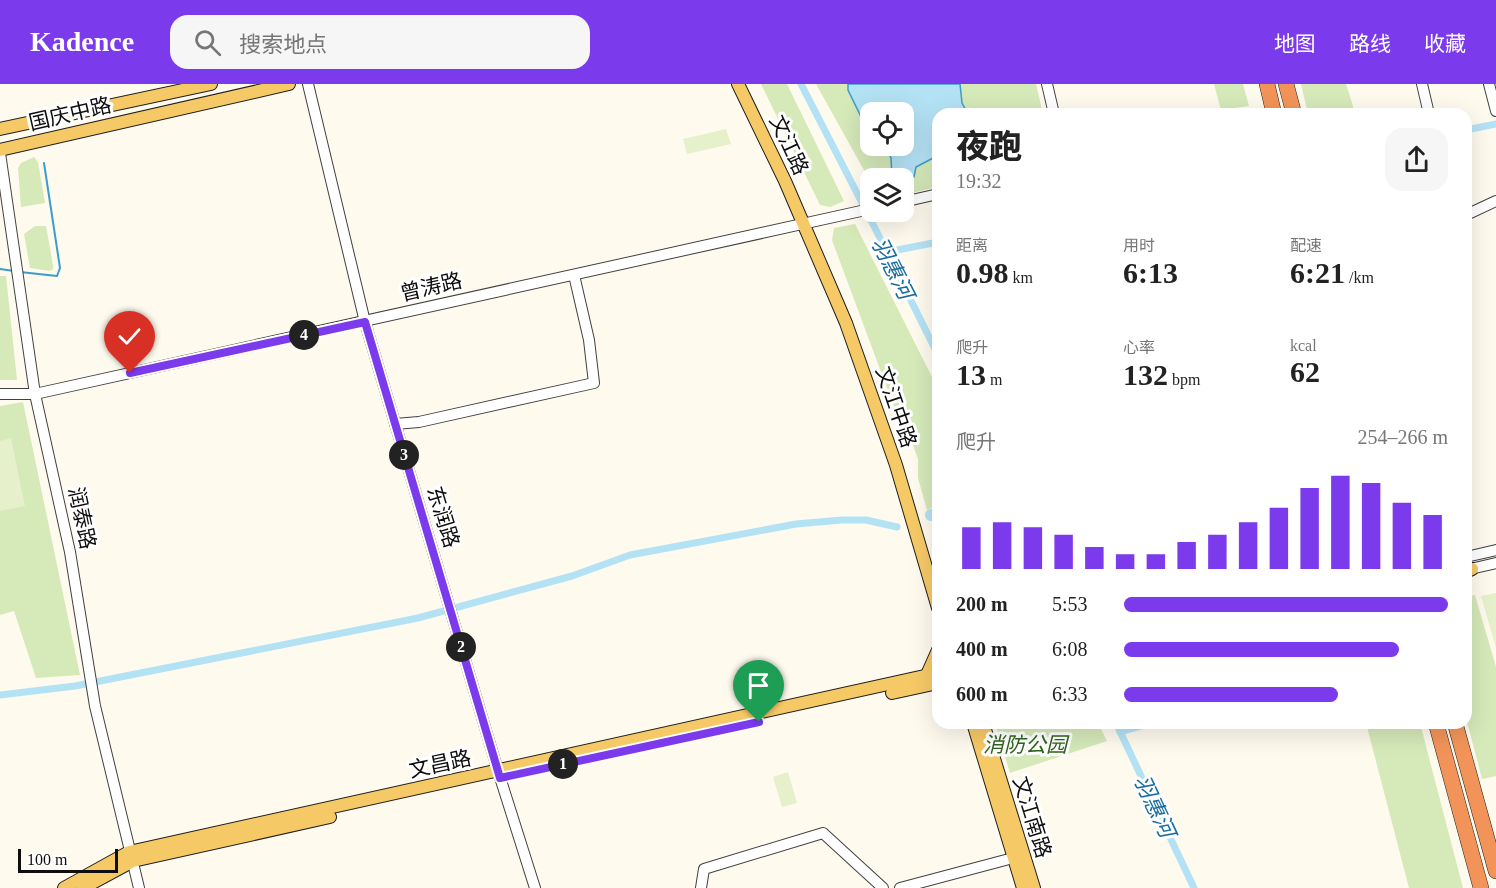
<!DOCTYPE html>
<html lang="zh">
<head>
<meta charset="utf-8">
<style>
  body { margin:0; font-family:"Times New Roman","Noto Sans SC",serif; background:#f6f6f6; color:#222; height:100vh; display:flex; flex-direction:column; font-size:22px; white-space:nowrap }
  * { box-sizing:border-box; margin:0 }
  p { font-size:20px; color:#767676 }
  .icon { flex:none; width:33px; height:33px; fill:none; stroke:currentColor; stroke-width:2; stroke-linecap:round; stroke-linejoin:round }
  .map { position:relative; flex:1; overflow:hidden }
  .sheet { position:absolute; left:932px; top:24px; width:540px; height:621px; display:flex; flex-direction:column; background:#fff; border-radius:18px; box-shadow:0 6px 24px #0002 }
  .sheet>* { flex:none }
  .buttons { position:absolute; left:860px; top:18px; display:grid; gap:12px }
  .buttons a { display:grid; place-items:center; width:54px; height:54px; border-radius:12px; background:#fff; box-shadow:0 6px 24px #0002; font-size:30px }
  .scale { position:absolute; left:18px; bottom:15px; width:100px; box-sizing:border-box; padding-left:6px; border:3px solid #0e0e0e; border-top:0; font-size:16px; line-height:21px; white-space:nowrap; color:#0e0e0e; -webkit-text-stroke:4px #fff; paint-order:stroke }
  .pin { position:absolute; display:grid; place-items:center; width:51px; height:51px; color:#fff; margin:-62px -26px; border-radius:50% 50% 50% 0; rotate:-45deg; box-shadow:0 0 6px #0007 }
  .pin .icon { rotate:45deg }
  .km { position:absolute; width:30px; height:30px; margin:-15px; border-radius:50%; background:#222; color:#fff; font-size:16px; line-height:30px; text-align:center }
  .round { display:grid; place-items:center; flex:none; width:63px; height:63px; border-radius:18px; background:#f6f6f6 }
  .headline { display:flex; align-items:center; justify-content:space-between; height:102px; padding:0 24px }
  h1 { font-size:33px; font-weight:800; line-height:45px }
  .stats { display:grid; grid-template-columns:repeat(3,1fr); gap:9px; height:102px; padding:6px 24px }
  .stats div { display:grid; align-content:center }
  .stats b { font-size:30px; font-weight:800 }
  .stats small { font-size:16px; font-weight:400 }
  .stats p { font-size:16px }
  .chart { height:168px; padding:12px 24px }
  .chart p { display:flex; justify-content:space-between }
  .chart svg { width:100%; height:108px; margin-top:6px; stroke:#7c3aed; stroke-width:6 }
  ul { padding:0 24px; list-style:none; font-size:20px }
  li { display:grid; grid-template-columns:96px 72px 1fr; align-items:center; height:45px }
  li i { height:15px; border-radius:8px; background:#7c3aed }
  header { display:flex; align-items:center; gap:36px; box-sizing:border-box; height:84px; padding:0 30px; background:#7c3aed; color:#fff }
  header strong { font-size:28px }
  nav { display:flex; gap:33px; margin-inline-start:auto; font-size:21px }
  .search { width:420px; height:54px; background:#f6f6f6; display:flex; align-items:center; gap:15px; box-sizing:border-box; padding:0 21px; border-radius:18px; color:#767676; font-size:22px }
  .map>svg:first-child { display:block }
  .green { fill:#d5e9b9; fill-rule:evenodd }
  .pitch { fill:#e6f0ca }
  .water { fill:#b4e2f5; stroke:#3c9ccb; stroke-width:1.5 }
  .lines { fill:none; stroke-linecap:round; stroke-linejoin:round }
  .stream { stroke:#3c9ccb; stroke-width:2 }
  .canal { stroke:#b4e2f5; stroke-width:7 }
  .river { stroke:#b4e2f5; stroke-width:12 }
  .minor-casing { stroke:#414141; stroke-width:12 }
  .major-casing { stroke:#1f1f1f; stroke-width:14 }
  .highway-casing { stroke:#1f1f1f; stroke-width:16 }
  .minor { stroke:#fff; stroke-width:10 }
  .major { stroke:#f6c967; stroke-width:12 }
  .highway { stroke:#f29459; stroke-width:15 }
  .route-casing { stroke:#fff; stroke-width:12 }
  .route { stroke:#7c3aed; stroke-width:8 }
  .labels { text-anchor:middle; stroke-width:6; stroke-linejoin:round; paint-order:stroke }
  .street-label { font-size:21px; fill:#0e0e0e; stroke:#fff }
  .park-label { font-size:21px; font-style:italic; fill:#32651f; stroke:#fff }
  .water-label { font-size:22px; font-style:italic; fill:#186d9e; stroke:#fff }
</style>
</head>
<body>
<header>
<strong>Kadence</strong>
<div class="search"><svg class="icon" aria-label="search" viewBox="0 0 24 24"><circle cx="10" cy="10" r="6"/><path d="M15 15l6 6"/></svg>搜索地点</div>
<nav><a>地图</a><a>路线</a><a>收藏</a></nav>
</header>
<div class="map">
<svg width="1496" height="804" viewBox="0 0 1496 804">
  <rect width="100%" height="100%" fill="#fffaee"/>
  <g class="green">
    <polygon points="761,0 787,0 844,117 830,123 820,121"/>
    <path d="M816 0H1036L1043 30H938L937 103 903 111V94H870V97ZM870 28H903V62H870Z"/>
    <polygon points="1214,0 1243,0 1249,22 1221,26"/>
    <polygon points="1301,0 1346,0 1353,22 1353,30 1308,30"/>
    <polygon points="34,73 38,78 45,119 21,123 18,84 21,79"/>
    <polygon points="855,140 937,303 937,421 927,426 918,394 918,375 911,356 897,331 832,156 834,144"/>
    <polygon points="35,142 46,142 53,181 53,185 50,187 30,184 24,150"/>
    <polygon points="0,192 6,192 17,296 0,296"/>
    <polygon points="23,318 80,591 36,594 14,527 0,531 0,322"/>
    <polygon points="1475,511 1496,583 1496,692 1482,695 1466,634 1466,513"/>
    <polygon points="995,639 1098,639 1107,657 1010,689"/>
    <polygon points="1366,639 1420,639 1463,804 1409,804"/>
  </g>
  <g class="pitch">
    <polygon points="726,45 731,60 687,70 683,55"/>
    <polygon points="11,354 25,422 0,427 0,357"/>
    <polygon points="1496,509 1496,564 1481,512"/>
    <polygon points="788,688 797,719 782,723 773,693"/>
  </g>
  <polygon class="water" points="848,0 960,0 962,19 968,30 938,30 937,72 916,83 914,93 903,96 903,94 892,94 891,74 885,62 903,62 903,28 870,28 870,45 866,43 848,6"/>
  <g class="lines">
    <g class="stream">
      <polyline points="0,185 14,187"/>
      <polyline points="20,188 57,192 60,184 44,79"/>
    </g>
    <g class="canal">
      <polyline points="801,0 879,152 938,271"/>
      <polyline points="1466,46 1496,40"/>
      <polyline points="887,168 938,158"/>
      <polyline points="0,611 75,602 418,534 572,492 630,471 796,440 842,436 866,436 897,443"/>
      <polyline points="1116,639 1194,804"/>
      <polyline points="1120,648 1152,639"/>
    </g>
    <polyline class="river" points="931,431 938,429"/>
    <g class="minor-casing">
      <g id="minor">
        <polyline points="308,0 365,238 498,687 535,804"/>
        <polyline points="1047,0 1054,30"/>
        <polyline points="1422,0 1429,30"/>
        <polyline points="1489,0 1496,27"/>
        <polyline points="0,69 35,310 70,468 95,622 139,804"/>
        <polyline points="903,118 938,110"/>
        <polyline points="1466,131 1496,117"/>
        <polyline points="0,310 35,310 870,125"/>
        <polyline points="395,340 419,338 594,299 589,256 574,191"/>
        <polyline points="1466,473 1496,466"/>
        <polyline points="1466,486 1496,479"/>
        <polyline points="701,804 704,785 823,749 883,804"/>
        <polyline points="900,804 1013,774"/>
      </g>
    </g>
    <g class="major-casing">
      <g id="major">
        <polyline points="738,0 785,97 846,239 896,381 938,524"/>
        <polyline points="0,45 211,0"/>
        <polyline points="0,66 289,0"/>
        <polyline points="1466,488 1472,485"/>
        <polyline points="926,593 938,566"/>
        <polyline points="892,609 938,599"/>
        <polyline points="973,639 1023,804"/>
        <polyline points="983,639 1034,804"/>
        <polyline points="64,804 129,768 938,589"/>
        <polyline points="83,804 133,777 330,733"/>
      </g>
    </g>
    <g class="highway-casing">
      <g id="highway">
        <polyline points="1267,0 1274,30"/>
        <polyline points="1286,0 1294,30"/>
        <polyline points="1436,639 1481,804"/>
        <polyline points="1455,639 1496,787"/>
      </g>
    </g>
    <use href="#minor" class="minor"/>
    <use href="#major" class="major"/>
    <use href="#highway" class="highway"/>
  </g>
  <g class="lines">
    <g class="route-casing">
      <polyline id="route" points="130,289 365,238 500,694 759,638"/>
    </g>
    <use href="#route" class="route"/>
  </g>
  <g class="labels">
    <g class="street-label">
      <text transform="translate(70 30) rotate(-13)" y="7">国庆中路</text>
      <text transform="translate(789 61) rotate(65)" y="7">文江路</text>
      <text transform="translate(431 203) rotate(-13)" y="7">曾涛路</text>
      <text transform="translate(896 323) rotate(71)" y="7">文江中路</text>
      <text transform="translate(443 433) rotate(73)" y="7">东润路</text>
      <text transform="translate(82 434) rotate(78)" y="7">润泰路</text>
      <text transform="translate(440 680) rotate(-12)" y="7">文昌路</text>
      <text transform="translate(1032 733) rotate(73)" y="7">文江南路</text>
    </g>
    <g class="park-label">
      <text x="1025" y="668">消防公园</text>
    </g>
    <g class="water-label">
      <text transform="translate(893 184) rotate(63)" y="8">羽惠河</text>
      <text transform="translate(1155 722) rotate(65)" y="8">羽惠河</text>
    </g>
  </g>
</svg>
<div class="buttons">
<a><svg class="icon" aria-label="locate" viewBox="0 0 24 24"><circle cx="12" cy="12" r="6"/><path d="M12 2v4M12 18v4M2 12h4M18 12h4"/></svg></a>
<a><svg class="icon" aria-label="layers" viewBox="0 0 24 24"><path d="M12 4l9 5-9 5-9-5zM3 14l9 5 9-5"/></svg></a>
</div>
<div class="scale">100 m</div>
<div class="pin" style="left:759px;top:638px;background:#1e9e55"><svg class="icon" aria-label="arrive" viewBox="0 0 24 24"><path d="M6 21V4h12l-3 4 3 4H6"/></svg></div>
<div class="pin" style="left:130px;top:289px;background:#d93025"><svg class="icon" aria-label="check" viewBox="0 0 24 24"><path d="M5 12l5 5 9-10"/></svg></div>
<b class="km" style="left:563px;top:680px">1</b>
<b class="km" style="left:461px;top:563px">2</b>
<b class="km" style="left:404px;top:371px">3</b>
<b class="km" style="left:304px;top:251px">4</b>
<section class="sheet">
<div class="headline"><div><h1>夜跑</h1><p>19:32</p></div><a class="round"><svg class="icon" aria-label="share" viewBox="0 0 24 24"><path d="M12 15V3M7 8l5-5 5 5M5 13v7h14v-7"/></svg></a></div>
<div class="stats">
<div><p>距离</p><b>0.98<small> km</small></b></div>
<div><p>用时</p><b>6:13</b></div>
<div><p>配速</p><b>6:21<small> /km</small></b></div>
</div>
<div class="stats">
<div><p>爬升</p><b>13<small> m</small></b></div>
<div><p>心率</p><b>132<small> bpm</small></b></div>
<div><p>kcal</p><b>62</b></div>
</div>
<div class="chart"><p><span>爬升</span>254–266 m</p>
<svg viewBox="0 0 160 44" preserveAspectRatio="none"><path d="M5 44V27M15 44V25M25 44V27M35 44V30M45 44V35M55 44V38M65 44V38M75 44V33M85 44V30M95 44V25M105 44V19M115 44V11M125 44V6M135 44V9M145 44V17M155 44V22"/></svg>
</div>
<ul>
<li><b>200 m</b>5:53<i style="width:100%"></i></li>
<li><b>400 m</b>6:08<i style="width:85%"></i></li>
<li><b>600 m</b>6:33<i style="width:66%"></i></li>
</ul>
</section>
</div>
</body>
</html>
